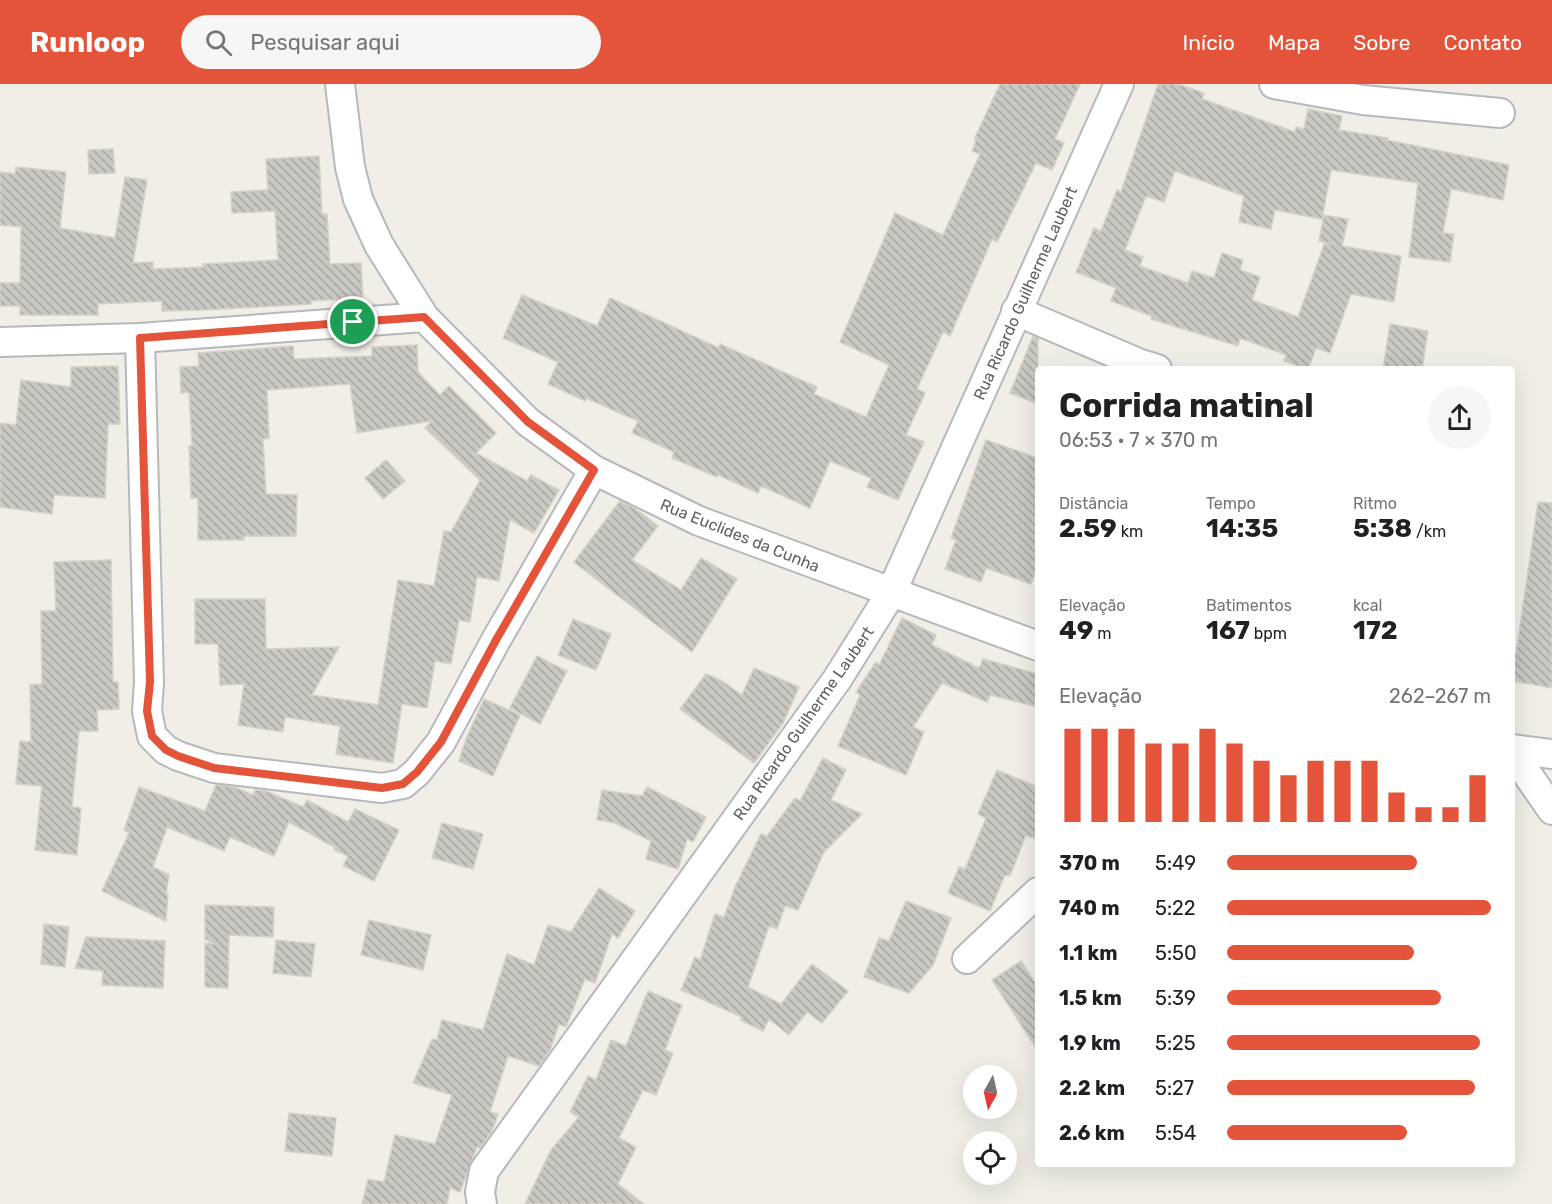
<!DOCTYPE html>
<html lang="pt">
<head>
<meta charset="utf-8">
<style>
  body { margin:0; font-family:Rubik,sans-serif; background:#f6f6f6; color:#202124; height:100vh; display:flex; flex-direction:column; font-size:22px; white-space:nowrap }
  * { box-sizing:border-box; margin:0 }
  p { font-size:20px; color:#757577 }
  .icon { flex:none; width:33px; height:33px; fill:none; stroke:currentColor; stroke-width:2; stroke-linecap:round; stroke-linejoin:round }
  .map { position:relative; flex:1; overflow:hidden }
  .sheet { position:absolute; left:1035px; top:282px; width:480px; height:801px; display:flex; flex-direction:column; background:#fff; border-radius:6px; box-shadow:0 6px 24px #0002 }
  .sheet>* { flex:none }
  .needle { width:39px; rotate:188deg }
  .fabs { position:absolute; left:963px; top:981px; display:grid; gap:12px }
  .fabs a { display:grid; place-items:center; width:54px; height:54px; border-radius:50%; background:#fff; box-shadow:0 6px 24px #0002; font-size:30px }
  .pin { position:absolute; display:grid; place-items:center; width:51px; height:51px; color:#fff; margin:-26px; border:3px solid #fff; border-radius:50%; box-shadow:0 2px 6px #0007 }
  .round { display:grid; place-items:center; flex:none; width:63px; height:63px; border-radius:32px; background:#f6f6f6 }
  .headline { display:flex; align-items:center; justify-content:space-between; height:102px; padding:0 24px }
  h1 { font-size:33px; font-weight:700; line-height:45px }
  .figures { display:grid; grid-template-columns:repeat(3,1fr); gap:9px; height:102px; padding:6px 24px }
  .figures div { display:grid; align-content:center }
  .figures b { font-size:26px; font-weight:700 }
  .figures small { font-size:16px; font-weight:400 }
  .figures p { font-size:16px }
  .chart { height:168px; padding:12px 24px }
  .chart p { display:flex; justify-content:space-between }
  .chart svg { width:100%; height:108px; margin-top:6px; stroke:#e3543a; stroke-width:6 }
  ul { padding:0 24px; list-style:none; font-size:20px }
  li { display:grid; grid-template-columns:96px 72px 1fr; align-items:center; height:45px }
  li i { height:15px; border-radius:8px; background:#e3543a }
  header { display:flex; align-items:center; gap:36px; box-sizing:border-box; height:84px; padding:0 30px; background:#e3543a; color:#fff }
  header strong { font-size:28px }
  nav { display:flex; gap:33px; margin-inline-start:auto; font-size:21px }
  .search { width:420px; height:54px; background:#f6f6f6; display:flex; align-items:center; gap:15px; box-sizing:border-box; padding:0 21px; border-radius:33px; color:#757577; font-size:22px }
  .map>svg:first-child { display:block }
  .building { fill:url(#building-back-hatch); stroke:#d4d1c5; stroke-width:1.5 }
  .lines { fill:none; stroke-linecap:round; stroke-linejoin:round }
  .minor-casing { stroke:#b7b8bc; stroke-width:32 }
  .minor { stroke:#fff; stroke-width:28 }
  .route-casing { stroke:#fff; stroke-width:12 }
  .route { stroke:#e3543a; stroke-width:8 }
  .labels { text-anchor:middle; stroke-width:4.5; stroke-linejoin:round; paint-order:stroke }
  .street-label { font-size:16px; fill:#5e6166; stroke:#fff }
</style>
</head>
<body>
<header>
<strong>Runloop</strong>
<div class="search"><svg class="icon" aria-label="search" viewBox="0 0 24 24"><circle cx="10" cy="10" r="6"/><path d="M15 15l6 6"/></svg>Pesquisar aqui</div>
<nav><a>Início</a><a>Mapa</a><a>Sobre</a><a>Contato</a></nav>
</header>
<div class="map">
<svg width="1552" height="1120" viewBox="0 0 1552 1120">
  <defs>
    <pattern id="building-back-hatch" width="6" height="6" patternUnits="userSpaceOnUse" patternTransform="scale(1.5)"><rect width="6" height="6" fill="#cbc8c4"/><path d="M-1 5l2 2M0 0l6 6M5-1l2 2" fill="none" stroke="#a8a6a3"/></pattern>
  </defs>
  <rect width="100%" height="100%" fill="#f0eee7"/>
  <g class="building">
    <polygon points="1000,0 1080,0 1055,55 1064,59 1052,86 1036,79 997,158 992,155 950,252 943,248 917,305 925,309 906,351 924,358 898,416 867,403 871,394 830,377 810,424 761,402 758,409 718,391 717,393 672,374 674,368 632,349 638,337 586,314 585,317 548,300 558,278 503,254 522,211 597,242 610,214 719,264 720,260 817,303 814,310 866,333 889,281 840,258 895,129 943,151 980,70 972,67 976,57 974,56"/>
    <polygon points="1158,0 1178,0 1204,9 1202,15 1295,48 1296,43 1304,45 1308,25 1342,32 1339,46 1388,54 1387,56 1509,81 1503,116 1451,105 1443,149 1454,150 1450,178 1409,173 1418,99 1331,86 1322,135 1275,126 1271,145 1239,138 1244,112 1175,87 1164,118 1146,112 1125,166 1143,173 1140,182 1188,199 1192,187 1214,194 1222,169 1243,176 1240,186 1260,193 1252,216 1298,233 1325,158 1331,160 1319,157 1324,131 1348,135 1342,162 1401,172 1394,218 1351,210 1330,269 1316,264 1308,285 1284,277 1286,271 1240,254 1238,262 1151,235 1152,232 1111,217 1116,204 1076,188 1094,144 1101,147 1117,106 1121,108"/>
    <polygon points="113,65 115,89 89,90 88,66"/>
    <polygon points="319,72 322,130 327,130 330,180 361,179 363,214 311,217 311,220 205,226 162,227 162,217 98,220 98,231 20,231 20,222 0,222 0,199 20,199 21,143 0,141 0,88 15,90 16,83 66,88 60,144 115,154 125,93 147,96 133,179 153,178 153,185 203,183 203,180 278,176 275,127 232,129 231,108 268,106 266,75"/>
    <polygon points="1390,240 1428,247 1422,285 1383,285"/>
    <polygon points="1033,252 1038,254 1038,320 1010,309"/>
    <polygon points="417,261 418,288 440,311 449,302 496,349 476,369 527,397 531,391 559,406 534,449 510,436 499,497 477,493 470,538 459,536 451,580 435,577 427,624 402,620 393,679 336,670 340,642 285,633 283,648 238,641 244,600 220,601 218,560 195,560 195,515 265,515 266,565 339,563 312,611 378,621 398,496 434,502 444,447 451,448 480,396 425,344 432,337 357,349 350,300 267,306 269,354 263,355 266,410 297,411 296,452 244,452 244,456 198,456 198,414 191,414 189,362 192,362 189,308 181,309 180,283 199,282 198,269 293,262 294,275 372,272 372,263"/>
    <polygon points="118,282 120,340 108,340 105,414 54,411 52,430 0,423 0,339 16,341 21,296 71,303 71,283"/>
    <polygon points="986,356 1038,374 1038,481 1031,500 986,484 981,498 945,485 956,456 951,454"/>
    <polygon points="386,376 405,397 383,415 365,394"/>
    <polygon points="620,417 634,424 658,442 632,476 681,506 701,474 737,495 692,568 574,478"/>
    <polygon points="1538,418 1552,419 1552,604 1512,597 1512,569 1516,570"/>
    <polygon points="111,476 113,598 118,598 119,625 97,626 98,647 79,647 72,723 81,724 77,771 35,766 42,702 16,700 20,657 31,658 30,601 42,600 41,527 56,527 54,478"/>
    <polygon points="902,534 936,551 932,561 979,584 983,575 1038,590 1038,606 1034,622 990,611 987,618 942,599 913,643 924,648 906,691 838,662 860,611 856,608 876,578 879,581"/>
    <polygon points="573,535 611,550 596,586 558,571"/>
    <polygon points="537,572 567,587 540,640 510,624"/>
    <polygon points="754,584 799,603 783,639 754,679 680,625 706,590 722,597 742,611"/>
    <polygon points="484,615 520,631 493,692 459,677 466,655"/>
    <polygon points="823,674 846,686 831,716 862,730 824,768 798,826 785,822 777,845 769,842 748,903 781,920 812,880 848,907 822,939 807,928 789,951 769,935 763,947 740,936 742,933 681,906 695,873 700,876 715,830 724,833 735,803 761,750 767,752 795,714 800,717"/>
    <polygon points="997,686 1038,703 1038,756 1026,751 1010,792 1005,791 990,827 948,809 959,783 965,785 986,734 978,730"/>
    <polygon points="216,701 234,703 253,711 255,706 266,707 303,723 307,716 348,738 355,725 399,746 374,797 343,782 348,772 334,766 336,764 289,738 274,772 230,753 224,767 167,743 153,783 169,791 166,810 168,810 166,837 102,807 129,749 124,746 139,703 205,727"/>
    <polygon points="647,703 706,733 693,758 687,755 678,785 646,775 651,757 615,739 597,736 602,706 642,712"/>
    <polygon points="442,739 483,750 473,785 432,774"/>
    <polygon points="599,804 635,827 618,854 612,850 595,899 585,895 566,943 559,940 550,966 539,982 508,972 490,1028 498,1030 492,1047 480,1064 477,1063 460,1108 450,1104 447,1120 362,1120 368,1095 384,1098 395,1051 435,1060 452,1011 413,999 432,955 437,956 442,936 483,946 507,870 534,881 548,841 571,848"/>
    <polygon points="906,817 951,834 933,881 909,909 864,893 879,854 889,857"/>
    <polygon points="205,821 274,823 273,853 229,851 228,904 205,903 205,859 215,860 205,855"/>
    <polygon points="369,836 431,851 423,886 361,871"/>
    <polygon points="44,840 69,843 65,883 41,880"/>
    <polygon points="86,853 165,857 163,904 102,901 103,887 75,884"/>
    <polygon points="276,856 315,860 311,893 273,889"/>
    <polygon points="1021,877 1038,903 1038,967 992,896"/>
    <polygon points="648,907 682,921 665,966 673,969 656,1011 643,1006 619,1054 636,1063 618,1100 644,1120 525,1120 551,1066 579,1033 570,1028 588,992 596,996 611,956 626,962"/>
    <polygon points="289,1029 336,1034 332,1072 285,1067"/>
  </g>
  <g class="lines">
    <g class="minor-casing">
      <g id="minor">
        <polyline points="340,0 350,83 358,115 379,161 424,233 528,338 594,386 699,437 1038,562"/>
        <polyline points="1274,0 1363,16 1500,29"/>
        <polyline points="1016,227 1138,279 1157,285"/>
        <polyline points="140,254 149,598 147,627 152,652 166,666 178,672 214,684 382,704 403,700 417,688 441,658 496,556 594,386"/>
        <polyline points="0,258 140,254 424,233"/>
        <polyline points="1512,665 1552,670"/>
        <polyline points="1512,668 1552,726"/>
        <polyline points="967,875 1038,808"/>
        <polyline points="482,1120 480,1108 484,1087 838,594 891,509 1119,0"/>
      </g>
    </g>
    <use href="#minor" class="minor"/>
  </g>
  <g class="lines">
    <g class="route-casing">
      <polygon id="route" points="424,233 528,338 594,386 496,556 441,658 417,688 403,700 382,704 214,684 178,672 166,666 152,652 147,627 150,598 140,254"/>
    </g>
    <use href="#route" class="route"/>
  </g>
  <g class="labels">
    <g class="street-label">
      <text transform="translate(1025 209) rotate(-66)" y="6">Rua Ricardo Guilherme Laubert</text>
      <text transform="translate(740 451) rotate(22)" y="6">Rua Euclides da Cunha</text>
      <text transform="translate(803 639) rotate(-55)" y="6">Rua Ricardo Guilherme Laubert</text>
    </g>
  </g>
</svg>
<div class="fabs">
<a><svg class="needle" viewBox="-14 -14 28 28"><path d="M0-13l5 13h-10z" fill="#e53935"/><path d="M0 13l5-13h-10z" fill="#757577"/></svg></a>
<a><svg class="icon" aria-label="locate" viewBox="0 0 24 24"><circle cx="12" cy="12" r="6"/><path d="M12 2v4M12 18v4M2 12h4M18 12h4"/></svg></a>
</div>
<div class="pin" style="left:353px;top:238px;background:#1e9e55"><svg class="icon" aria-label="arrive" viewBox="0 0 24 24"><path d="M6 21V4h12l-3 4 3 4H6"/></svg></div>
<section class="sheet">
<div class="headline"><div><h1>Corrida matinal</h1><p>06:53 · 7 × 370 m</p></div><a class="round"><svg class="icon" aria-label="share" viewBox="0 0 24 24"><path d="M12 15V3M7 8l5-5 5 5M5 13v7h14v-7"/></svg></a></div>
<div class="figures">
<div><p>Distância</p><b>2.59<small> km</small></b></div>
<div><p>Tempo</p><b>14:35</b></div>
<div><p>Ritmo</p><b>5:38<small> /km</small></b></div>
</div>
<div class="figures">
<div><p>Elevação</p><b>49<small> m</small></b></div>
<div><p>Batimentos</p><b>167<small> bpm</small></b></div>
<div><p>kcal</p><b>172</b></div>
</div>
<div class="chart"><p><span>Elevação</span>262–267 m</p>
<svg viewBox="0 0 160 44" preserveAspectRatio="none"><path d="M5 44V6M15 44V6M25 44V6M35 44V12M45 44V12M55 44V6M65 44V12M75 44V19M85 44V25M95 44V19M105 44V19M115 44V19M125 44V32M135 44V38M145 44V38M155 44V25"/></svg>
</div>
<ul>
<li><b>370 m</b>5:49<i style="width:72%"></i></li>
<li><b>740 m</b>5:22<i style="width:100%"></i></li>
<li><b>1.1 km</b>5:50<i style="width:71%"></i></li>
<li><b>1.5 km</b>5:39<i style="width:81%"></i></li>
<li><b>1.9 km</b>5:25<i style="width:96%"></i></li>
<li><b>2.2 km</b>5:27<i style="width:94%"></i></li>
<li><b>2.6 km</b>5:54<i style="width:68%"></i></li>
</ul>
</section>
</div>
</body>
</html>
